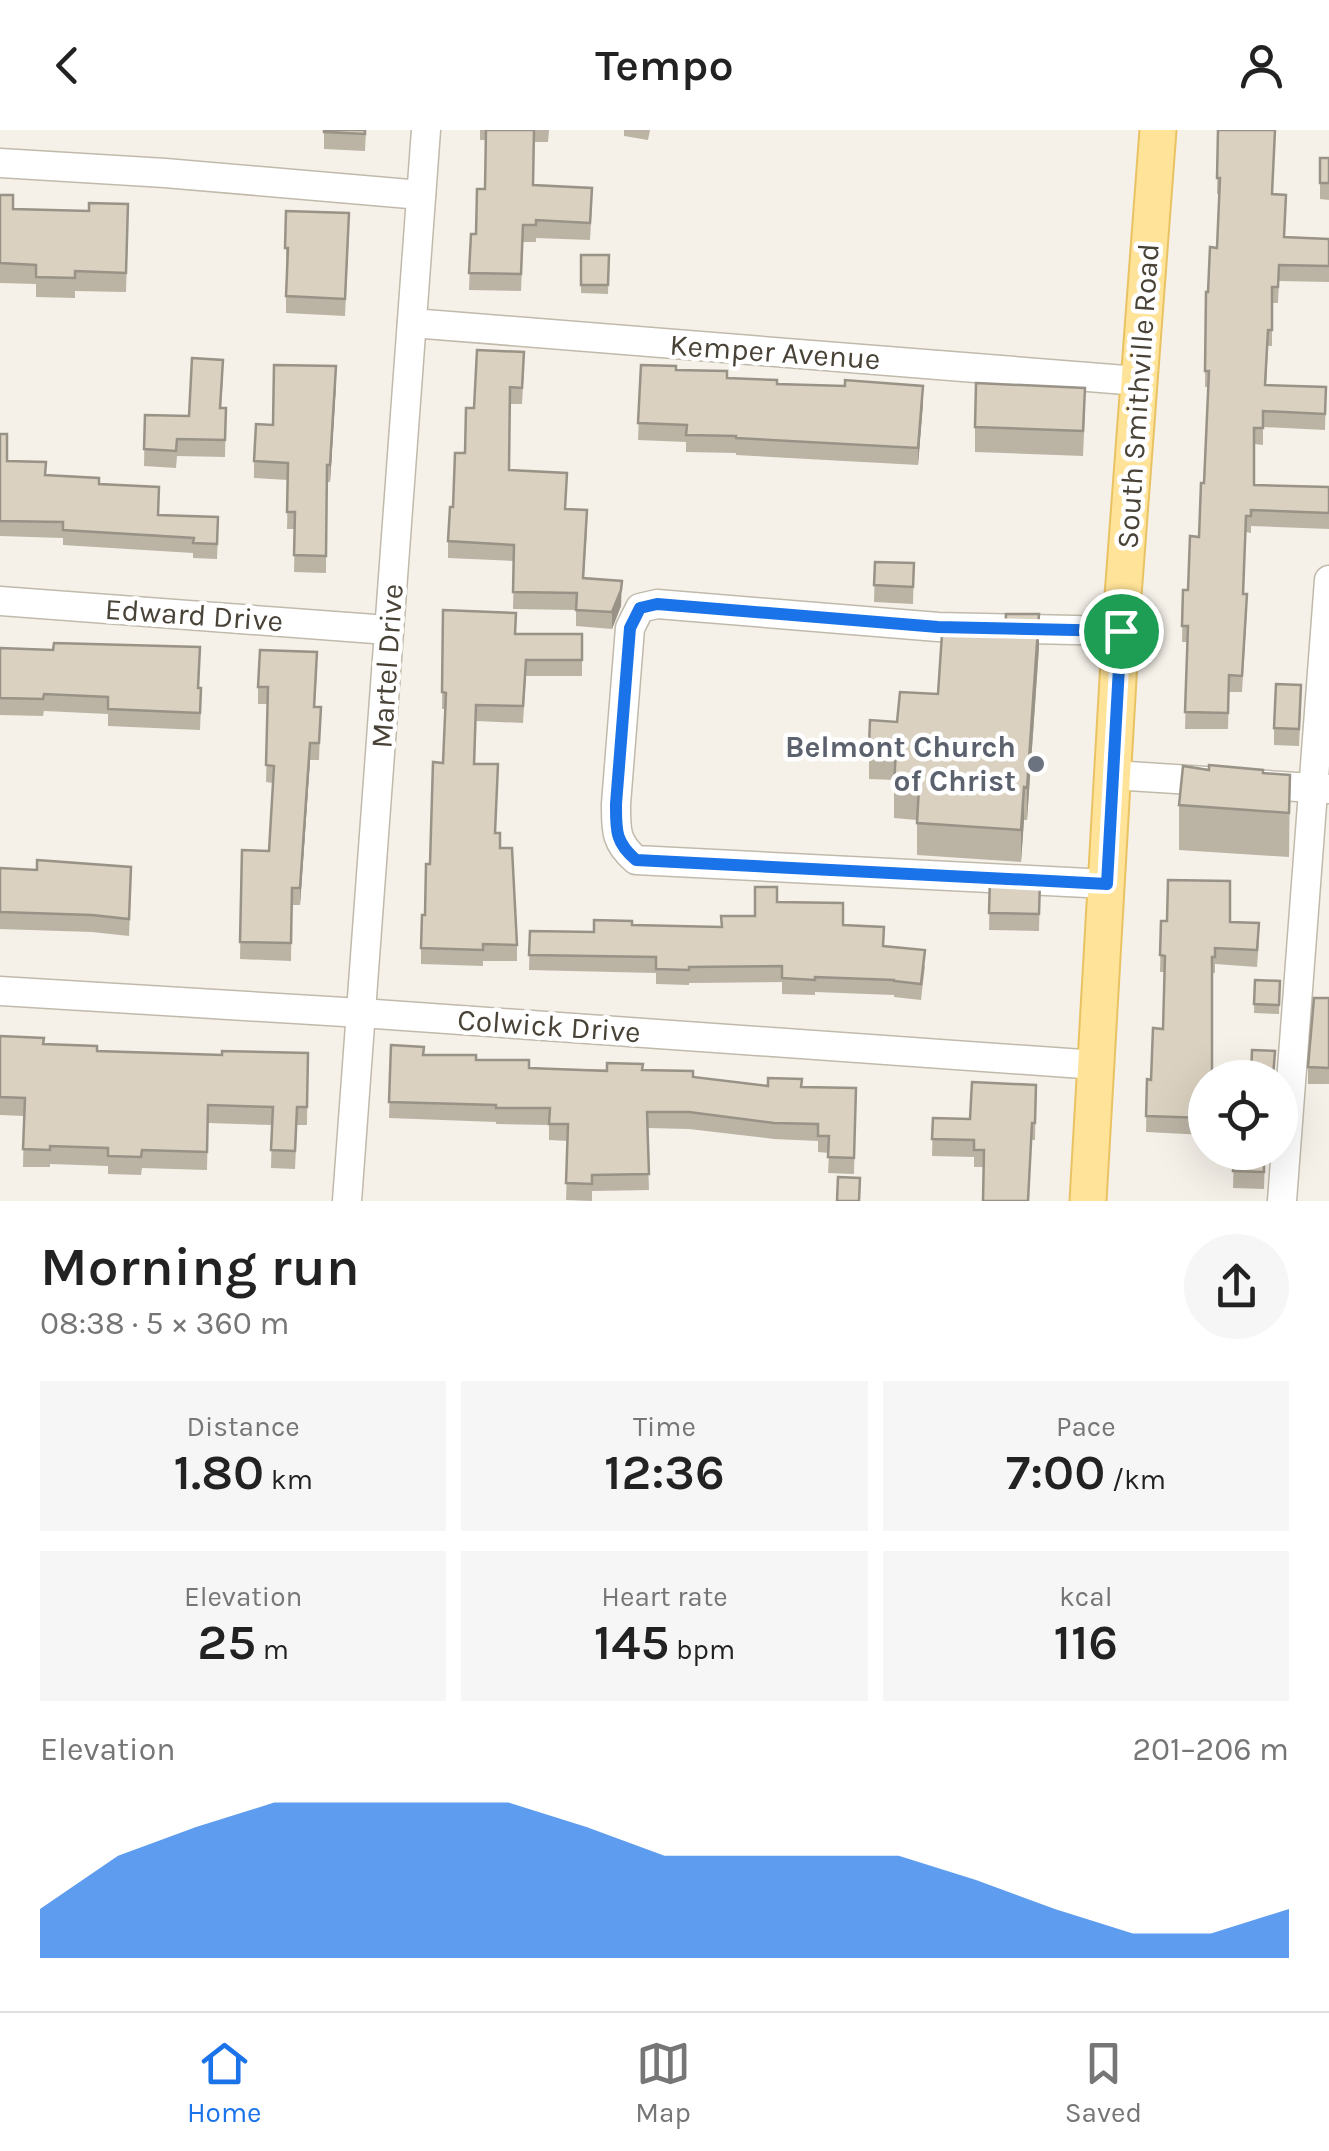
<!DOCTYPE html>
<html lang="en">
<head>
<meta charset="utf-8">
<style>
  body { margin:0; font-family:Karla,sans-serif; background:#f6f6f6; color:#222; height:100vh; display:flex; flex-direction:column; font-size:38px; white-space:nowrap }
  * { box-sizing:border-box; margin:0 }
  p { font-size:32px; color:#767676 }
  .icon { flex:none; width:55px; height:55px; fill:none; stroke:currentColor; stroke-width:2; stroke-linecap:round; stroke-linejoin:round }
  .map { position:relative; height:1071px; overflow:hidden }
  .side { display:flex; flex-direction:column; background:#fff; flex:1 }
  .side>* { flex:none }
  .fabs { position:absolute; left:1188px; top:930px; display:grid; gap:20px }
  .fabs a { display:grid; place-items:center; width:110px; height:110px; border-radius:50%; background:#fff; box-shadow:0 10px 40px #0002; font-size:50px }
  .pin { position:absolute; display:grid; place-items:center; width:85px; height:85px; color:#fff; margin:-42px; border:5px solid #fff; border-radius:50%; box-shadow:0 2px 10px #0007 }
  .round { display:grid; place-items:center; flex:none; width:105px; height:105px; border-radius:52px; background:#f6f6f6 }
  .head { display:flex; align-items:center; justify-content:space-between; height:170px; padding:0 40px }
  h1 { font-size:55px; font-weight:600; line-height:75px }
  .stats { display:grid; grid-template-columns:repeat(3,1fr); gap:15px; height:170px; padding:10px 40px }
  .stats div { display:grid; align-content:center; border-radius:0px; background:#f6f6f6; text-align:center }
  .stats b { font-size:50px; font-weight:600 }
  .stats small { font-size:28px; font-weight:400 }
  .stats p { font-size:28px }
  .chart { height:280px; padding:20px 40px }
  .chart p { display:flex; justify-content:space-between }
  .chart svg { width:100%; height:180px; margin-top:10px; fill:#1a73e8; opacity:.7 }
  header { display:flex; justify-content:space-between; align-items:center; height:130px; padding:0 40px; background:#fff; font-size:45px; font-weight:600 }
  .tab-bar { display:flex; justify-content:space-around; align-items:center; height:140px; border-top:2px solid #e0e0e0; background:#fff; font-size:28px; color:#767676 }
  .tab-bar a { display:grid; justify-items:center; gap:5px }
  .tab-bar .current { color:#1a73e8 }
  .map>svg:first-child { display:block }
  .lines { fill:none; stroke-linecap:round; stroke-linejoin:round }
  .minor-casing { stroke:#c1baab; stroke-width:31 }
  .major-casing { stroke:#e9c363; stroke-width:39 }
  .minor { stroke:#fff; stroke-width:28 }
  .major { stroke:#ffe398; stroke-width:35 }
  .wall { fill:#bbb4a5 }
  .shaded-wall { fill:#999286 }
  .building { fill:#dad1c0; stroke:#999286; stroke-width:2.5 }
  .route-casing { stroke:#fff; stroke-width:20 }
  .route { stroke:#1a73e8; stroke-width:12 }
  .worship-dot { fill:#6b7280; stroke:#fff; stroke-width:4 }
  .labels { text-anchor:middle; stroke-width:9; stroke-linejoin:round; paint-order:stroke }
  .street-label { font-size:30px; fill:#494237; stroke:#fff }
  .worship-label { font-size:30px; font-weight:bold; fill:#5b616d; stroke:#fff; text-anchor:end }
</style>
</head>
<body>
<header><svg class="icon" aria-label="back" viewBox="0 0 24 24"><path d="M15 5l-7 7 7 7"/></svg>Tempo<svg class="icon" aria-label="person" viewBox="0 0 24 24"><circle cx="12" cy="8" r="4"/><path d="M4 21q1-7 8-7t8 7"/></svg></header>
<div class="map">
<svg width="1329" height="1071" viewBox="0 0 1329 1071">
  <rect width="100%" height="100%" fill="#f5f1e9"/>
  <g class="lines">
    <g class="minor-casing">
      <g id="minor">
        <polyline points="0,33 165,43 421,65"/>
        <polyline points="412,193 1138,251"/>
        <polyline points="0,471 388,500"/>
        <polyline points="1113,645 1329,659"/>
        <path d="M1107 754 636 730C615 712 616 700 616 674L630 498 640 478 657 474 938 497 1121 501"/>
        <polyline points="0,861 361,883 1097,935"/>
        <polyline points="347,1071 426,0"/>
        <polyline points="1282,1071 1329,450"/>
      </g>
    </g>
    <g class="major-casing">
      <polyline id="major" points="1088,1071 1122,479 1158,0"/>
    </g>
    <use href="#minor" class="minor"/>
    <use href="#major" class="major"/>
  </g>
  <g class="wall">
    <polygon points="324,0 366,0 365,21 324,19"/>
    <polygon points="480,0 549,0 548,12 534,12 533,55 592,75 590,110 536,108 536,112 523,112 521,161 469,160 471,104 476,104 485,59 486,10 480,10"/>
    <polygon points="624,0 650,0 648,10 624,6"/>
    <polygon points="1218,0 1273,65 1285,107 1329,109 1329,152 1279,151 1278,173 1272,173 1272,216 1268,216 1266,255 1326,257 1325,300 1263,297 1263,315 1254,314 1254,355 1329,357 1329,399 1251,396 1251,403 1246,402 1243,464 1247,480 1242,562 1229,562 1228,599 1185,599 1187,512 1182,512 1183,460 1188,460 1199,407 1204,353 1209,257 1205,257 1206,162 1208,162 1217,118 1219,64 1217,64"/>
    <polygon points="1320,28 1329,28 1329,70 1320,69"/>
    <polygon points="0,65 13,79 128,94 126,162 75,161 75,168 36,167 36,154 0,153"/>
    <polygon points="286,81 349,100 345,186 286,183"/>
    <polygon points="581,125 609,125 608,164 581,163"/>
    <polygon points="641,235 727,248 923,273 918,335 736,325 736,323 686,322 686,312 638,310"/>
    <polygon points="524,238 522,274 510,274 509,340 566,379 587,397 584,448 621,476 612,499 576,496 576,480 513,479 514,431 448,428 448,411 453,377 465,323"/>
    <polygon points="223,247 221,278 226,278 225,327 177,326 176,338 144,336 145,285 189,286"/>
    <polygon points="336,254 330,352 327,352 326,443 294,442 295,399 287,399 288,350 254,348 254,331 273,295"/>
    <polygon points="1085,283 1083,326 975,322 975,297"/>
    <polygon points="0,304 7,331 46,345 99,354 159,385 218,402 217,429 193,428 193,423 63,415 63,408 0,406"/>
    <polygon points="875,432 914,433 913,474 874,472"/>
    <polygon points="443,480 516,504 582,504 582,546 526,546 523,593 476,591 475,634 500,718 517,815 517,831 483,831 483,836 421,834 421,818 443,633 445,579 442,579"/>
    <polygon points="1039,517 1027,690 1024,690 1021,732 917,725 917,690 894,688 894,650 869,649 869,616 897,592 938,564"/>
    <polygon points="0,518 198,558 201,575 200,600 108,596 108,584 44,581 43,586 0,585"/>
    <polygon points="317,539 315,577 321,577 319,630 310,630 300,775 292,775 291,831 240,829 242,720 269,721 273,653 266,652 268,574 258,574 258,557"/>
    <polygon points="1301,573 1299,616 1274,615 1274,598"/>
    <polygon points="1209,640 1290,645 1289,727 1179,720 1179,675"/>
    <polygon points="0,738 131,754 129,806 92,802 0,799"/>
    <polygon points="990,748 1040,751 1039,801 989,800"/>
    <polygon points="777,772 843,795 925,836 921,870 894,867 894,865 815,862 815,865 782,864 782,852 689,853 689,855 656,854 656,843 529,840 530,801 594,802 632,795 722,797 755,786"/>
    <polygon points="1161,791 1230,792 1259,810 1257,837 1215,834 1215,843 1212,843 1205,948 1205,1005 1146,1002 1147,949 1151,950 1163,899 1164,842 1160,842"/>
    <polygon points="1255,850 1280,851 1279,884 1254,883"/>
    <polygon points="1329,868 1329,954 1308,954 1308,937"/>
    <polygon points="0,906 97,921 222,925 308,923 307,995 297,995 295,1039 271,1038 272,995 208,993 207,1040 142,1038 141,1045 108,1044 108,1036 50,1034 50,1037 23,1037 24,986 0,985"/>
    <polygon points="391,915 423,925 476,930 529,938 642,940 768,956 856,958 854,1044 828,1043 829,1023 818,1022 818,1011 774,1009 689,999 647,998 649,1060 592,1061 592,1071 566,1070 568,1011 549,1010 549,995 496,994 496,992 389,988"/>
    <polygon points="1036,955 1035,1010 1032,1010 984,1037 974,1037 974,1027 932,1026 933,988 970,989"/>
    <polygon points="1234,1022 1265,1022 1264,1059 1233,1058"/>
  </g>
  <g class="shaded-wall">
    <polygon points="336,236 336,254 330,352 330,335"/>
    <polygon points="923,256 923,273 918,335 918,318"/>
    <polygon points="622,451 621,476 612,499 612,482"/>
    <polygon points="1039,484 1039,517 1027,690 1027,658"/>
    <polygon points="310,613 310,630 300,775 300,758"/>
    <polygon points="1024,657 1024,690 1021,732 1021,700"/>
  </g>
  <g class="building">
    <polygon points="324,0 365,0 365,4 324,2"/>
    <polygon points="486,0 534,0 533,55 592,58 590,93 536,90 536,95 523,95 521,144 469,143 471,104 476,104 477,59 485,59"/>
    <polygon points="1218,0 1275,0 1272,64 1286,65 1284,107 1329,109 1329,136 1279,135 1278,157 1272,157 1272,200 1268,200 1265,255 1326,257 1325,284 1263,281 1263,298 1254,298 1254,355 1329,357 1329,383 1251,380 1251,386 1246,386 1243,464 1247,464 1242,546 1229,545 1228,583 1185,582 1188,496 1182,496 1183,460 1188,460 1190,406 1199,407 1201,353 1204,353 1209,241 1205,241 1206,162 1208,162 1210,117 1217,118 1220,48 1217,48"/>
    <rect x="1320" y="28" width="9" height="25"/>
    <polygon points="0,65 13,65 13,79 89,81 89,73 128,74 126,143 75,141 75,148 36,147 36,135 0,133"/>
    <polygon points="286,81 349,83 345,169 286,166 288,118 285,118"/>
    <polygon points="581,125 609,125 608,155 581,155"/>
    <polygon points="477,220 524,222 522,258 510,257 509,340 567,343 565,379 587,380 583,448 622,451 621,460 612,482 576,480 577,463 513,462 514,415 448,411 450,377 453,377 455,323 465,323 466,278 474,278"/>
    <polygon points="192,228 223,230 220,278 226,278 225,310 177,309 176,321 144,319 145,285 189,286"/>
    <polygon points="274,235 336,236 330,335 327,335 326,426 294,425 295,382 287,382 288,333 254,331 256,294 273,295"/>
    <polygon points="641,235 676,236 676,240 727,241 727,248 777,250 777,254 845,256 845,250 923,256 918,318 736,308 736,306 686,305 687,295 638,293"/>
    <polygon points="976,253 1085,258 1083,301 975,297"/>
    <polygon points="0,304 7,304 7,331 46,332 45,345 99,348 99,354 159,357 158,385 218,387 217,414 193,413 194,408 63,400 63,392 0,391"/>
    <polygon points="875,432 914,433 913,457 874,455"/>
    <polygon points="443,480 516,483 515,504 582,504 582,530 526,530 523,576 476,575 474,634 498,634 495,703 500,703 500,718 512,718 517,815 483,814 483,820 421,818 422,785 425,785 426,734 430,734 433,632 443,633 446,563 442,562"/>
    <polygon points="1006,484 1039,484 1027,658 1024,657 1021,700 917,693 919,657 894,656 896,618 869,616 870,590 897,592 900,562 938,564 942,504 1005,507"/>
    <polygon points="54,513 200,517 198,558 201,558 200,583 108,579 108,567 44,564 43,569 0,568 0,518 53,520"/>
    <polygon points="260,520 317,522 314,577 321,577 319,613 310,613 300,758 292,758 291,813 240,812 242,720 269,721 274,636 266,635 268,557 258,557"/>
    <polygon points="1276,554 1301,555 1299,599 1274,598"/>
    <polygon points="1209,635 1263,640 1263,643 1290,645 1289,683 1179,675 1183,636 1209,640"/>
    <polygon points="37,730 131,737 129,789 92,785 0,782 0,738 37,740"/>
    <polygon points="990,748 1040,751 1039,784 989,783"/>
    <polygon points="1168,750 1230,751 1230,792 1259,793 1257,820 1215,818 1215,827 1212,827 1212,948 1205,948 1205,988 1146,986 1147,949 1151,950 1153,898 1163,899 1165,826 1160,825 1161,791 1167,791"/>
    <polygon points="755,757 777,757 777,772 843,773 843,795 884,797 883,816 925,820 921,854 894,851 894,850 815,847 815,850 782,848 782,836 689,837 689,840 656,839 656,827 529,825 530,801 594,802 594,790 632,791 632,795 722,797 721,786 755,786"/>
    <polygon points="1255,850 1280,851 1279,875 1254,874"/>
    <polygon points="1314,868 1329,868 1329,938 1308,937"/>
    <polygon points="0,906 44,908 43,914 97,916 97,921 222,925 222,921 308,923 307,977 297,977 295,1021 271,1020 273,977 208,975 207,1022 142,1020 141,1027 108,1026 108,1018 50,1016 50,1020 23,1019 25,968 0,967"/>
    <polygon points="391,915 424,917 423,925 476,925 476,930 529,930 529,938 607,941 607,933 643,934 642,940 693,941 693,947 768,956 768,948 802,949 801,957 856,958 854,1028 828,1027 829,1006 818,1006 818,994 774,993 689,982 647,982 649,1044 592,1045 592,1054 566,1053 568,994 549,994 550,978 496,978 496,975 389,972"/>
    <polygon points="1252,920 1275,921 1273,947 1251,946"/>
    <polygon points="972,952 1036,955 1035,993 1032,993 1028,1071 983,1071 984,1020 974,1020 974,1010 932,1009 933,988 970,989"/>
    <polygon points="1234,1022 1264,1022 1264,1042 1233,1041"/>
    <polygon points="838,1047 860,1048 859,1071 837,1071"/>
  </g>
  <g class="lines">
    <g class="route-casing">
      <path id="route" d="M657 474 938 497 1121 501 1107 754 636 730C615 712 616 700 616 674L630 498 640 478Z"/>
    </g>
    <use href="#route" class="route"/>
  </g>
  <circle class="worship-dot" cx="1036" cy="634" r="10"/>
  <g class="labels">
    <g class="street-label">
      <text transform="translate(775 222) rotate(4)" y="10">Kemper Avenue</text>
      <text transform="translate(1138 266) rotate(-86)" y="10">South Smithville Road</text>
      <text transform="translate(194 485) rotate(4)" y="10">Edward Drive</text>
      <text transform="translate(387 536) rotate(-86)" y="10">Martel Drive</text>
      <text transform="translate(549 896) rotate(4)" y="10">Colwick Drive</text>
    </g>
    <g class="worship-label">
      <text x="1016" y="627">Belmont Church<tspan x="1016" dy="34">of Christ</tspan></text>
    </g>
  </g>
</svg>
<div class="fabs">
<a><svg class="icon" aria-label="locate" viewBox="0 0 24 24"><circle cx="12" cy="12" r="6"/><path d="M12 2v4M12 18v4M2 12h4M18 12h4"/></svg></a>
</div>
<div class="pin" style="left:1121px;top:501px;background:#1e9e55"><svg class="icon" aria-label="arrive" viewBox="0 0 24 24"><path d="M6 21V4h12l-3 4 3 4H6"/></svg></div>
</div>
<section class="side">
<div class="head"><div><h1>Morning run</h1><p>08:38 · 5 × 360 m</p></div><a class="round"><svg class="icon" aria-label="share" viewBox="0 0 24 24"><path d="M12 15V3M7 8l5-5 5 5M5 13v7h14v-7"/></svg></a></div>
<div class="stats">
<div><p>Distance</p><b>1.80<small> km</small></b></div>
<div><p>Time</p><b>12:36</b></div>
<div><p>Pace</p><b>7:00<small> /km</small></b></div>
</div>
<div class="stats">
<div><p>Elevation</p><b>25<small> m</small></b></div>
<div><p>Heart rate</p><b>145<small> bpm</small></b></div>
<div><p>kcal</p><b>116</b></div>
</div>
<div class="chart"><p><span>Elevation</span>201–206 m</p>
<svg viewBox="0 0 160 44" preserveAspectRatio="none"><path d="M0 44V32L10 19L20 12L30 6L40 6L50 6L60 6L70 12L80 19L90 19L100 19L110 19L120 25L130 32L140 38L150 38L160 32V44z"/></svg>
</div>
</section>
<nav class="tab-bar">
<a class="current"><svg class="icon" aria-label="home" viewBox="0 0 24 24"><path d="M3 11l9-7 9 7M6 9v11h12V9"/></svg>Home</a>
<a><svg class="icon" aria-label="map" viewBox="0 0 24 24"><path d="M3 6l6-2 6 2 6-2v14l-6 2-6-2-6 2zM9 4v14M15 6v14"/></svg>Map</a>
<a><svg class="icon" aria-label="saved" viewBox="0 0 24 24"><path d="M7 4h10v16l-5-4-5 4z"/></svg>Saved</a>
</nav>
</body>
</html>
